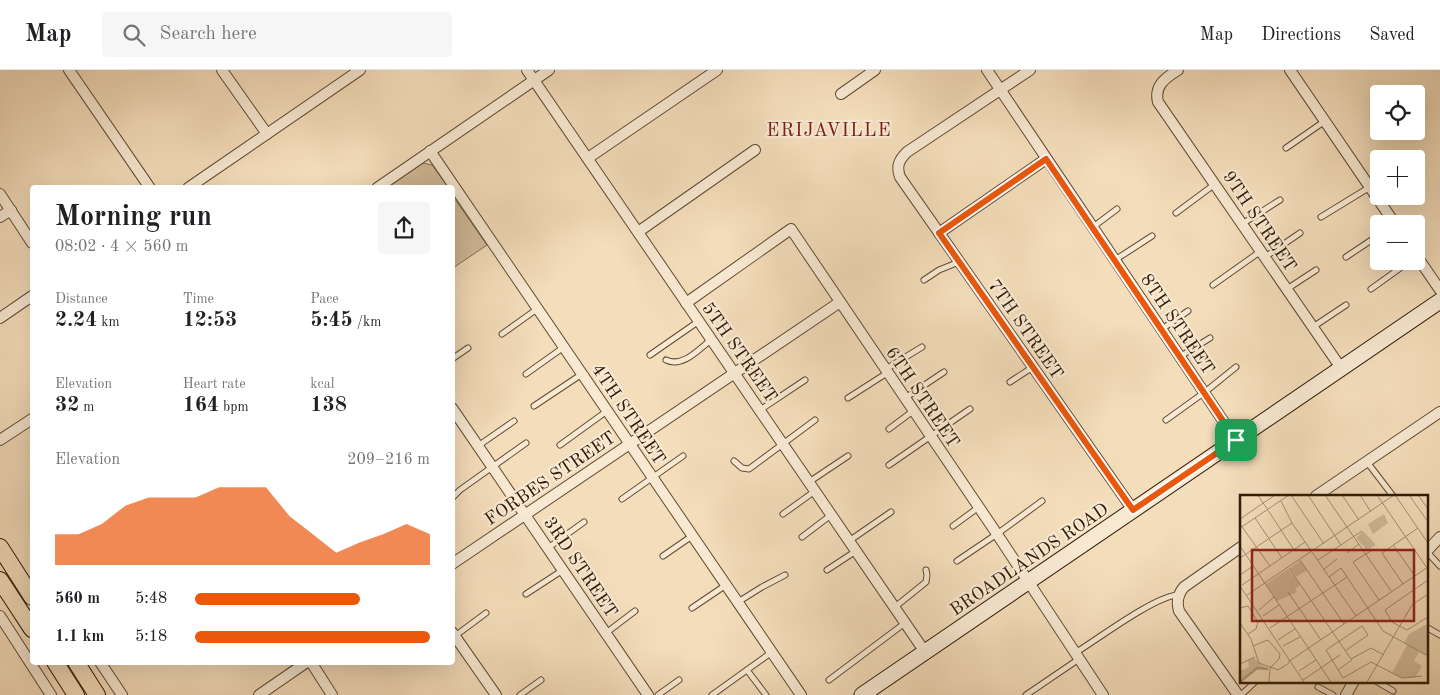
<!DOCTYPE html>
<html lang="en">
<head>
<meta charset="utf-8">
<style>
  body { margin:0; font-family:"Old Standard TT",serif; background:#f6f6f6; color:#202124; height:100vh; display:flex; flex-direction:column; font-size:19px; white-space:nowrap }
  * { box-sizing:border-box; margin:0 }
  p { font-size:16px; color:#757577 }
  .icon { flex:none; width:28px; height:28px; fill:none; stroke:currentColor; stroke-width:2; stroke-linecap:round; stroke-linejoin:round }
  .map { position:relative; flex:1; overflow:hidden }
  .side { position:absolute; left:30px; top:115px; width:425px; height:480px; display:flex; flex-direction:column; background:#fff; border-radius:5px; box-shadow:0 5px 20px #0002 }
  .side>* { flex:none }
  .tools { position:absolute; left:1370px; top:15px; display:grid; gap:10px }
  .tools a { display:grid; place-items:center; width:55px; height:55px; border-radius:5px; background:#fff; box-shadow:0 5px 20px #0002; font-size:25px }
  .pin { position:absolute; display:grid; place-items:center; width:42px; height:42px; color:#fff; margin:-21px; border-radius:10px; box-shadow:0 2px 8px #0006 }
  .round { display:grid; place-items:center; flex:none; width:52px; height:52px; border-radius:5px; background:#f6f6f6 }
  .overview { display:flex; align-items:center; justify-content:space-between; height:85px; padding:0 25px }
  h1 { font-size:28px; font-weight:800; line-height:38px }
  .stats { display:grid; grid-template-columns:repeat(3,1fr); gap:8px; height:85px; padding:5px 25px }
  .stats div { display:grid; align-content:center }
  .stats b { font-size:21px; font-weight:800 }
  .stats small { font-size:14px; font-weight:400 }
  .stats p { font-size:14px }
  .chart { height:140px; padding:10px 25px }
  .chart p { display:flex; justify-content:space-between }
  .chart svg { width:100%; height:90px; margin-top:5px; fill:#ea580c; opacity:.7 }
  ul { padding:0 25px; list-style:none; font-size:16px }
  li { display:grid; grid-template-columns:80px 60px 1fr; align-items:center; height:38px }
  li i { height:12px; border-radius:6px; background:#ea580c }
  header { display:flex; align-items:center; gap:30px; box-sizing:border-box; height:70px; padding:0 25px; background:#fff; border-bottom:1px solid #e0e0e0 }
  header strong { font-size:24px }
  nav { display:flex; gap:28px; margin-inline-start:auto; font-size:18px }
  .search { width:350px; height:45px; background:#f6f6f6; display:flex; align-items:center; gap:12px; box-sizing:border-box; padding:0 18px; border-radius:5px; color:#757577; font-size:19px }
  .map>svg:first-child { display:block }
  .green { fill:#d3bc9c; stroke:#826c52 }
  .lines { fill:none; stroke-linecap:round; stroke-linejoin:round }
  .service-casing { stroke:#624c34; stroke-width:7 }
  .minor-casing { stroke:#624c34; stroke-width:12 }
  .secondary-casing { stroke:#311b07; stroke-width:17 }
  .primary-casing { stroke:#311b07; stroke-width:18 }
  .service { stroke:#f8e9d3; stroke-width:5 }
  .minor { stroke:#f8e9d3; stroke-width:10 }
  .secondary { stroke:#f8e9d3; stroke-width:15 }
  .primary { stroke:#f4ddbb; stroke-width:16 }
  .route-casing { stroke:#fff; stroke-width:10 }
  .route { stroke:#ea580c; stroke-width:6 }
  .labels { text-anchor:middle; stroke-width:4.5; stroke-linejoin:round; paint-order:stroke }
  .street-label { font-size:18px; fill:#311b07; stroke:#f8e9d3 }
  .neighbourhood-label { font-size:19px; letter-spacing:1px; fill:#7a1f14; stroke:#f8e9d3 }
  .inset-river { fill:none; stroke:#b29b7e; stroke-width:2.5 }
  .inset-road { fill:none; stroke:#a68f73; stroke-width:1 }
  .view { fill:#8f2418; fill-opacity:0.15; stroke:#8f2418; stroke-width:2.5 }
  .inset-edge { fill:none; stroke:#311b07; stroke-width:2.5 }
</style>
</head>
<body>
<header>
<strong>Map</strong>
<div class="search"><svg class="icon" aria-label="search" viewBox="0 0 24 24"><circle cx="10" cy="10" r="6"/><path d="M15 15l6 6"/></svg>Search here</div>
<nav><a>Map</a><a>Directions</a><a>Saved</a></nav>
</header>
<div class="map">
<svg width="1440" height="625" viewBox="0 0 1440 625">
  <rect width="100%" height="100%" fill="#f4ddbb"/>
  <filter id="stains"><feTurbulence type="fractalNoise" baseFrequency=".004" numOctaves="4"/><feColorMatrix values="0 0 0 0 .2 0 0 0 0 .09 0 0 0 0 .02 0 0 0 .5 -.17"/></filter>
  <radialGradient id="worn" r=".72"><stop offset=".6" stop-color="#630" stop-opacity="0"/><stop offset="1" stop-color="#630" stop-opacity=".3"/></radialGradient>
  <g class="green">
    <polygon points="423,93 432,95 448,117 388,117"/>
    <polygon points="452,125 487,175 453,198 452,198"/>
  </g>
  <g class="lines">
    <g class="service-casing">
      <g id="service">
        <polyline points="1286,78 1325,51"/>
        <polyline points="1176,143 1215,114"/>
        <polyline points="1321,147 1370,117"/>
        <polyline points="1242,154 1280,130"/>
        <polyline points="1093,157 1117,139"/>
        <polyline points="1265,187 1300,163"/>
        <polyline points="1346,187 1379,165"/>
        <polyline points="1115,190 1152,166"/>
        <polyline points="924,210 939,200 959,192"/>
        <polyline points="1213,215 1261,181"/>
        <polyline points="1287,219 1316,200"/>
        <polyline points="1371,219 1410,191"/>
        <polyline points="1313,257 1346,235"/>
        <polyline points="1162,259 1188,241"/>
        <polyline points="502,264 537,239"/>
        <polyline points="650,285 699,251"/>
        <polyline points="1181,286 1210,268"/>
        <polyline points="452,289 468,278"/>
        <path d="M666 290C683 298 699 279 712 269"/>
        <polyline points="886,299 922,277"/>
        <polyline points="526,304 564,277"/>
        <polyline points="1010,312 1033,297"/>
        <polyline points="848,328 887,303"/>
        <polyline points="905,328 944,302"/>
        <polyline points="534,336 582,304"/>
        <polyline points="760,340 805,310"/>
        <polyline points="1166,350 1205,322 1236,297"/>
        <polyline points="889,359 913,341"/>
        <polyline points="560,375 607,341"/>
        <polyline points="478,376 514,351"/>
        <polyline points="734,391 742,398 749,399 815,350"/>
        <polyline points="1367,392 1393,426"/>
        <polyline points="889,395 970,339"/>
        <polyline points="809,412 848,386"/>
        <polyline points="452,428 460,420 526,373"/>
        <polyline points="622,429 683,386"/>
        <polyline points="783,444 815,421"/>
        <polyline points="953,456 979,437"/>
        <polyline points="802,467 831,445"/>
        <polyline points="849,471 891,442"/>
        <polyline points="548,478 584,452"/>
        <polyline points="1427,482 1440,496"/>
        <polyline points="663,486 692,466"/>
        <polyline points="957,491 997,464 1042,431"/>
        <polyline points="827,500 856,481"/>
        <polyline points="526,524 563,500"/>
        <polyline points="738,532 762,517 785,505"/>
        <polyline points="895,537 926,512 927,505 926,500"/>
        <polyline points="692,538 726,515"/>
        <polyline points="1426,557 1440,565"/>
        <polyline points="606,563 635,541"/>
        <polyline points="455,566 486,543"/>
        <path d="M1075 583C1098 569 1155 526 1178 525"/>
        <polyline points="747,600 766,625"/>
        <polyline points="829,610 905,553"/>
        <polyline points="1376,611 1393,621"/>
        <polyline points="1318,617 1333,625"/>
        <polyline points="520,625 541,610"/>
        <polyline points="658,625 679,610"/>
        <polyline points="712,625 772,582"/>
        <polyline points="1026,625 1079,589"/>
        <polyline points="1241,625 1256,611"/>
      </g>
    </g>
    <g class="minor-casing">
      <g id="minor">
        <polyline points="69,0 150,118"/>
        <polyline points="222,0 267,64"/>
        <polyline points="527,0 925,582"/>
        <polyline points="987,0 1236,370"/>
        <path d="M1030 0 907 82C899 90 896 96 900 107L1133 440"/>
        <path d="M1178 0C1165 8 1154 16 1158 32L1341 298"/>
        <polyline points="1290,0 1395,154"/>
        <polyline points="841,24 875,0"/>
        <polyline points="430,81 801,625"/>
        <polyline points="588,88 717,0"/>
        <polyline points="188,118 360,0"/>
        <polyline points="377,118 549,0"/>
        <polyline points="0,124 32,173"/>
        <polyline points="0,147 11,140"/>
        <polyline points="638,162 755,80"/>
        <polyline points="939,163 1046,89"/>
        <polyline points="1416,185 1440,220"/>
        <polyline points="686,233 791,159 997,464 1103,625"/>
        <polyline points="0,248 32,226"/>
        <polyline points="452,338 648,625"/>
        <polyline points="0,370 32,349"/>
        <polyline points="1316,426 1440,342"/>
        <polyline points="1426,482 1440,467"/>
        <polyline points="452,494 840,232"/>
        <polyline points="0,546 51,625"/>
        <polyline points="452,562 496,625"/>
        <polyline points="100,592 122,625"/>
        <polyline points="311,592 332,625"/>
        <polyline points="259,625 307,592"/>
        <path d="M1238 625 1179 541C1176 531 1178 524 1184 517L1241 477"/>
        <polyline points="1346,625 1354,611"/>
      </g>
    </g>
    <g class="secondary-casing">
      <polyline id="secondary" points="862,625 1440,231"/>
    </g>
    <g class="primary-casing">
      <g id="primary">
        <polyline points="0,477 32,527"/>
        <polyline points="0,510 32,559"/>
        <polyline points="55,592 76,625"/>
        <polyline points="76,592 97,625"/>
      </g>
    </g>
    <use href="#service" class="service"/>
    <use href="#minor" class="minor"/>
    <use href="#secondary" class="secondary"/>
    <use href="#primary" class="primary"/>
  </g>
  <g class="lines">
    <g class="route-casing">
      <polygon id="route" points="1046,89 1236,370 1133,440 939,163"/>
    </g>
    <use href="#route" class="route"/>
  </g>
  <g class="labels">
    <g class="street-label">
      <text transform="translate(1260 151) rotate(56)" y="6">9TH STREET</text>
      <text transform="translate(1178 254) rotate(56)" y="6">8TH STREET</text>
      <text transform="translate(1026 259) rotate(55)" y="6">7TH STREET</text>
      <text transform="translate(740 282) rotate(55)" y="6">5TH STREET</text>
      <text transform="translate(923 327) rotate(56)" y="6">6TH STREET</text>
      <text transform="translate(629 344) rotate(56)" y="6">4TH STREET</text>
      <text transform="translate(550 408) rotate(-34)" y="6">FORBES STREET</text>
      <text transform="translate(1029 489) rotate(-34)" y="6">BROADLANDS ROAD</text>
      <text transform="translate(581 497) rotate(56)" y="6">3RD STREET</text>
    </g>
    <g class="neighbourhood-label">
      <text x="829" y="66">ERIJAVILLE</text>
    </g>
  </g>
  <g transform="translate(1240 425)">
    <rect width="188" height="188" fill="#f4ddbb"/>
    <path d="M144 19 148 28 133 39 128 29ZM123 36 136 50 127 55 116 43ZM60 66 67 75 56 82 50 73ZM48 74 60 90 55 94 57 97 37 106 26 89ZM187 129V161L179 157 174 166 182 171 175 183H162L152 178 167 150 164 148 169 139ZM14 163 28 175 18 174 0 187V176L9 172 8 165Z" fill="#d3bc9c"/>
    <path class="inset-river" d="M0 187 17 173 28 174"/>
    <path class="inset-road" d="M18 0 54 55M51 0 84 49M68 0 101 50M85 0 151 96M102 0 119 25M120 0 131 17M137 0 187 73M155 0 188 48M169 0 188 27M178 0 188 14M41 6 52 28 116 121M15 23 42 63M0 24 35 0M0 29 30 71M0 33 49 0M153 50 175 81M0 51 91 187M134 54 113 67 139 105M107 58 119 49M0 63 52 28M60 65 104 129M78 65 122 36M49 73 111 164 131 153 144 160M84 74 97 64M0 80 13 71M89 82 101 73 143 136 188 161M188 85 145 115 152 127 167 135 188 122M163 89 142 58 178 33M2 90 65 47M0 91 64 187M48 97 81 145M7 100 154 0M0 113 8 111 18 127 16 134 8 139M19 115 34 102M23 121 39 110M0 128 11 144 19 168 38 175 49 168M30 133 107 82M38 145 55 134M13 151 28 145 40 159 39 164 30 173 29 187M43 151 60 142M105 156 128 140 122 131 86 155 103 183 131 167 162 183 182 181M48 167 188 72M0 169 15 162M98 175 112 165M59 176 76 165M63 185 100 160M127 187 172 110 188 99"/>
    <path class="view" d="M12 55H174V126H12Z"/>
    <rect width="188" height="188" class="inset-edge"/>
  </g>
  <rect width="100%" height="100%" filter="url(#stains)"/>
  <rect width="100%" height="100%" fill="url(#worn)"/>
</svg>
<div class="tools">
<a><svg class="icon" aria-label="locate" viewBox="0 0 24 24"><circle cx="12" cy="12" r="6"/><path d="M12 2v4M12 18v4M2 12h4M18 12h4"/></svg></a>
<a>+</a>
<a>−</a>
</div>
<div class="pin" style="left:1236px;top:370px;background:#1e9e55"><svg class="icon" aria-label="arrive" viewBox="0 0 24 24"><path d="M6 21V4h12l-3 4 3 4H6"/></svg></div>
<section class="side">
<div class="overview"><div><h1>Morning run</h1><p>08:02 · 4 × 560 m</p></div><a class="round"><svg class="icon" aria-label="share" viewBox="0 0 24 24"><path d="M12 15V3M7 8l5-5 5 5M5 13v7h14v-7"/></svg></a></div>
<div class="stats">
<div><p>Distance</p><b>2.24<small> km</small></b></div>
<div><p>Time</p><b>12:53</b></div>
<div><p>Pace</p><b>5:45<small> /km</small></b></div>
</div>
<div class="stats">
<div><p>Elevation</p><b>32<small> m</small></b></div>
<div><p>Heart rate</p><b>164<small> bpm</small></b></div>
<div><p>kcal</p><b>138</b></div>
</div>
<div class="chart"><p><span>Elevation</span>209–216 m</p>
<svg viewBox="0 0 160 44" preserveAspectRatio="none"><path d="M0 44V29L10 29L20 24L30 15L40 11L50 11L60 11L70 6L80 6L90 6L100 20L110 29L120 38L130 33L140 29L150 24L160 29V44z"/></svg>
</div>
<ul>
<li><b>560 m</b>5:48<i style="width:70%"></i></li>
<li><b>1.1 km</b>5:18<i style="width:100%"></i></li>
</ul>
</section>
</div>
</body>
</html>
